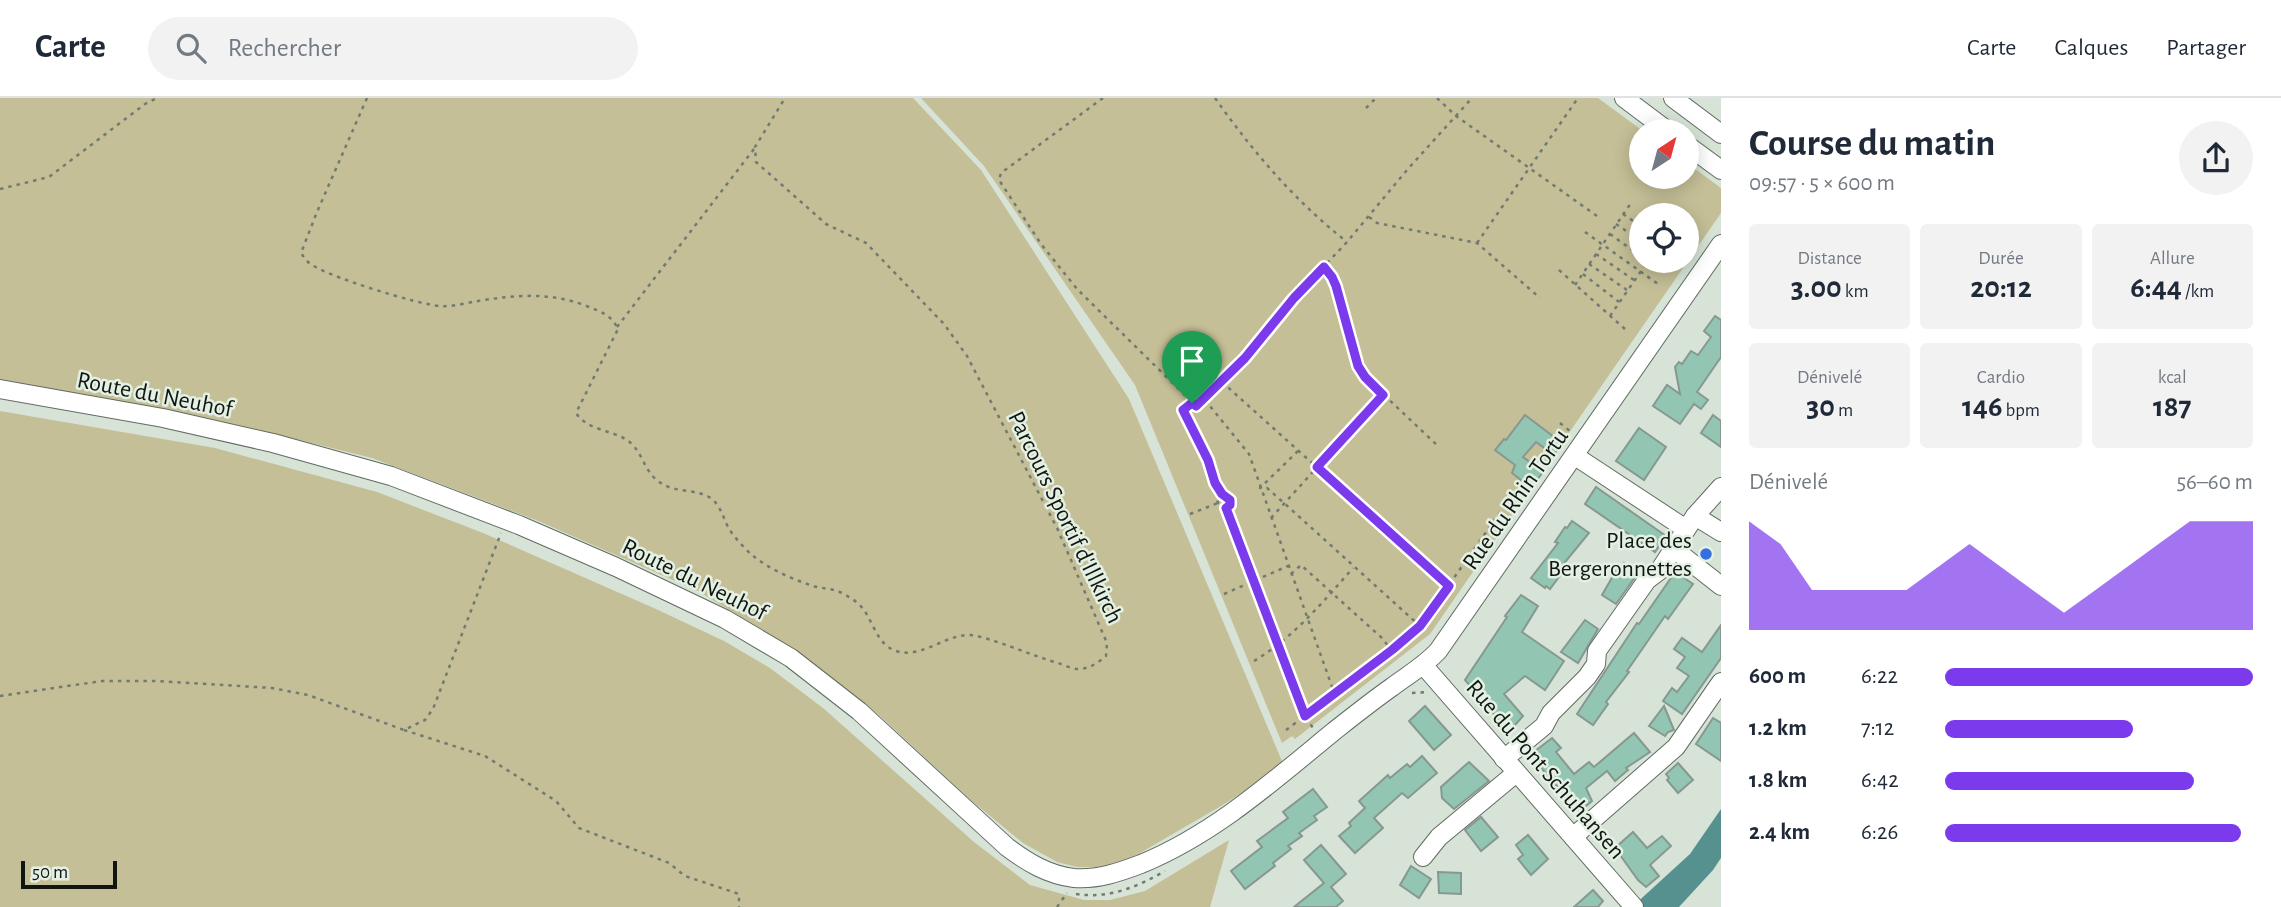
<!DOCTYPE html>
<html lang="fr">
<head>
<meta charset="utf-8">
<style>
  body { margin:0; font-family:"Alegreya Sans",sans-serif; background:#f2f2f3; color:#1f2937; height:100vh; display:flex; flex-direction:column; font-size:26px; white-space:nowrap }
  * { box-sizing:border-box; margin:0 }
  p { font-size:23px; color:#747a83 }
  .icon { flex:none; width:38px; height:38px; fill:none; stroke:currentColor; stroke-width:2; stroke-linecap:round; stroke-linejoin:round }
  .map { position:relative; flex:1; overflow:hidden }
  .drawer { display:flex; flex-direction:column; background:#fff; width:560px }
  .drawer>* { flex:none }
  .needle { width:46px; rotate:36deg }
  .fabs { position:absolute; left:1629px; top:21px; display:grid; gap:14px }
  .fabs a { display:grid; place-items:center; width:70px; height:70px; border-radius:50%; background:#fff; box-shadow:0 4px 18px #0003; font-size:35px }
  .scale { position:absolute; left:21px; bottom:18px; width:96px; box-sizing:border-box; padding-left:7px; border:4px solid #111611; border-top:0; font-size:19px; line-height:24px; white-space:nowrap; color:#111611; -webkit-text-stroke:5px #e3f0e3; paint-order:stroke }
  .pin { position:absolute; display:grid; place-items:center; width:60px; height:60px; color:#fff; margin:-72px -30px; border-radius:50% 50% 50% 0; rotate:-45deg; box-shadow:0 0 7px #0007 }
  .pin .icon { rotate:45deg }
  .round { display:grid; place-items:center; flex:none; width:74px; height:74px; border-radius:37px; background:#f2f2f3 }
  .head { display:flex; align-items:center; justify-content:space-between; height:119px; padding:0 28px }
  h1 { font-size:38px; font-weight:700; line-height:52px }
  .figures { display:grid; grid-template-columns:repeat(3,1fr); gap:10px; height:119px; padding:7px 28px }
  .figures div { display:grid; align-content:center; border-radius:7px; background:#f2f2f3; text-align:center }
  .figures b { font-size:30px; font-weight:700 }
  .figures small { font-size:19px; font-weight:400 }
  .figures p { font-size:19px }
  .chart { height:196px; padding:14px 28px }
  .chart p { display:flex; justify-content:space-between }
  .chart svg { width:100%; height:126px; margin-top:7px; fill:#7c3aed; opacity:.7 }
  ul { padding:0 28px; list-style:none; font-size:23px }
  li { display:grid; grid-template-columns:112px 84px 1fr; align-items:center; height:52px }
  li i { height:18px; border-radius:9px; background:#7c3aed }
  header { display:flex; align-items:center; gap:42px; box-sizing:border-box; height:98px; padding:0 35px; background:#fff; border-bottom:2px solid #e0e1e3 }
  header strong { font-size:33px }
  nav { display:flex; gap:38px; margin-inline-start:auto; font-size:24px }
  .search { width:490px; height:63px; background:#f2f2f3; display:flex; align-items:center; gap:18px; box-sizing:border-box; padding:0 24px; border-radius:38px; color:#747a83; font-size:26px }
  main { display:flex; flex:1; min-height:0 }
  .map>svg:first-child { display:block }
  .green { fill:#c5bf97; fill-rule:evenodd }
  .water { fill:#57918f }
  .building { fill:#92c6b3; stroke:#869891; stroke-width:2 }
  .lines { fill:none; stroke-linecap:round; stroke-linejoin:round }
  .minor-casing { stroke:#606c61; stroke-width:20 }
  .path { stroke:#727b72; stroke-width:2.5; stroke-dasharray:3.5 5; stroke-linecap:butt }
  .minor { stroke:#fff; stroke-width:18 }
  .route-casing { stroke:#fff; stroke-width:14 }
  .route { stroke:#7c3aed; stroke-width:9 }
  .poi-dot { fill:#366fde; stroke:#e3f0e3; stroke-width:2.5 }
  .labels { text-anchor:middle; stroke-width:5; stroke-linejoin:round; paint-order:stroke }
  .street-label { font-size:24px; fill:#111611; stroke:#e3f0e3 }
  .poi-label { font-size:24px; fill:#111611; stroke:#e3f0e3; text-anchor:end }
</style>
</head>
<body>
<header>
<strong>Carte</strong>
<div class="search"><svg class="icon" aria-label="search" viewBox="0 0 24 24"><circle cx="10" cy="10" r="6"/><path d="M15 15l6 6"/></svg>Rechercher</div>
<nav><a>Carte</a><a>Calques</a><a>Partager</a></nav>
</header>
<main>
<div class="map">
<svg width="1721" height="809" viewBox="0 0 1721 809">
  <rect width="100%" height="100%" fill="#d6e3d6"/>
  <g class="green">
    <polygon points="0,0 913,0 981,72 1129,301 1284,668 1221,708 1128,762 1097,769 1077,769 1057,764 1023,745 972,703 880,618 807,560 698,493 536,422 372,360 255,331 0,281"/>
    <path d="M921 0H1598L1643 33 1642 79H1687V65L1721 90V115L1430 536 1295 641 1292 638 1282 645 1135 287 984 68ZM1642 117H1687V163H1642Z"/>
    <polygon points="0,313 215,350 377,394 483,435 656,511 724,543 770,570 823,610 974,744 1030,787 1084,802 1110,802 1145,793 1229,742 1210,809 0,809"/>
  </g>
  <polygon class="water" points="1721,711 1721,760 1713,772 1679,809 1632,809 1690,756"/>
  <g class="building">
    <polygon points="1715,218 1721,222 1721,259 1697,294 1708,302 1701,311 1694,306 1680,326 1653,308 1667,287 1680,296 1675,269 1679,264 1682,266 1691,253 1698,257 1711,239 1704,233"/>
    <polygon points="1525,317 1562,345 1554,357 1536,344 1523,359 1543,374 1531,390 1512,375 1515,367 1495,352 1504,341 1506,342"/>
    <polygon points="1713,317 1721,323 1721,349 1701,335"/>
    <polygon points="1639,330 1666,349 1644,382 1616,363"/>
    <polygon points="1596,389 1666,438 1655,454 1585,406"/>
    <polygon points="1572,423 1589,435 1561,469 1564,472 1550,491 1546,488 1545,490 1531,480 1558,445 1555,444 1565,429 1567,430"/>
    <polygon points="1624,465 1638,475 1616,506 1602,497 1617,471 1619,472"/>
    <polygon points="1677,475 1693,486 1668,521 1665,518 1627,573 1629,574 1606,604 1608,606 1593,627 1577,616 1637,525 1639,526 1673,477 1675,478"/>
    <polygon points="1521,497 1538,508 1522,534 1564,563 1545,592 1525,578 1504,596 1523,618 1509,634 1465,582 1507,519 1505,518"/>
    <polygon points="1585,522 1598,531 1578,565 1561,554"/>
    <polygon points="1721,527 1721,560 1682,616 1663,603 1672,590 1677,594 1689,578 1677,570 1685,559 1674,551 1682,540 1702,554"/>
    <polygon points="1425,608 1451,637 1434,652 1409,623"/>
    <polygon points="1664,608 1674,632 1668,634 1665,638 1649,628"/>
    <polygon points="1713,620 1721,625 1721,663 1696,646"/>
    <polygon points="1634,635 1650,654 1626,670 1628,672 1615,683 1607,673 1586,690 1592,703 1579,714 1530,657 1552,640 1561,650 1556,654 1574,676 1589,664 1594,669"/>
    <polygon points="1422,658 1437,675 1408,700 1402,695 1374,720 1383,730 1355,755 1339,738 1351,728 1349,725 1365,710 1359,703 1388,677 1390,680 1407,666 1410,669"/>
    <polygon points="1469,664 1489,683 1454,711 1442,700 1441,689"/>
    <polygon points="1678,665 1693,682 1678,695 1667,682 1669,680 1666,676"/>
    <polygon points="1313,691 1327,709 1314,718 1317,722 1299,735 1302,738 1288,748 1291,751 1273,765 1275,768 1245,791 1231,773 1262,749 1257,743 1288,720 1283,714"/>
    <polygon points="1481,719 1498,739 1481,753 1465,732"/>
    <polygon points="1633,734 1647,750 1662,738 1671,748 1650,767 1659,778 1646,789 1638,782 1615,750"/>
    <polygon points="1528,737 1548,761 1531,777 1518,761 1523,757 1516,747"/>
    <polygon points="1321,747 1346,776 1331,789 1343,803 1336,809 1294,809 1324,785 1304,762"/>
    <polygon points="1411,768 1431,781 1419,800 1400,787"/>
    <polygon points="1438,774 1461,775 1461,796 1439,795"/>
    <polygon points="1593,792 1603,803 1598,809 1574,809"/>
  </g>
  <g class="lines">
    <g class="minor-casing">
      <g id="minor">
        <polyline points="1624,0 1668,33"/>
        <polyline points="1673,0 1721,36"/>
        <polyline points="1687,47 1721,72"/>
        <path d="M0 291 163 320 273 345 391 378 519 427 616 469 725 521 791 560 859 613 1007 749C1027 764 1048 777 1074 780 1097 782 1120 774 1141 766 1214 736 1272 684 1333 634 1352 619 1372 603 1392 589 1408 577 1424 568 1438 553L1721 146"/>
        <polyline points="1575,358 1686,431"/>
        <polyline points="1695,418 1721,434"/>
        <polyline points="1674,451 1721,488"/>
        <polyline points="1424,568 1634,809"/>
        <polyline points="1504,661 1544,628 1551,615 1587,579 1596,566 1597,553 1647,482 1659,473 1695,418 1721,389"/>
        <polyline points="1573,739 1676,649 1721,584"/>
        <polyline points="1423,759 1439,739 1516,675"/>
      </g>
    </g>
    <g class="path">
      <path d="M367 0 317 114 301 155C303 158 305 161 308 164 321 177 420 207 440 208 452 209 466 205 478 203 515 197 548 194 584 207 599 213 611 216 618 231L576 315C587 332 611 332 627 342 643 353 643 372 658 383 674 396 698 390 712 401 721 409 723 419 728 429 733 438 744 450 752 457 769 471 792 481 813 488 824 491 833 490 844 496 853 501 862 507 867 517 875 530 879 547 896 553 924 562 950 531 977 538 1005 545 1030 557 1058 565 1064 567 1072 571 1078 571 1089 571 1098 565 1106 558L1107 545 1057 430 967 258 944 226 866 145 826 126 756 64 755 49 785 0"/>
      <polyline points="1103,0 1001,75 999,82 1041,146 1077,191 1196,308 1245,260 1294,200 1347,144 1407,72 1472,0"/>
      <path d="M1215 0C1253 54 1295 103 1347 144"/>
      <polyline points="1437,0 1456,18 1597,118"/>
      <polyline points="1366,10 1376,0"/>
      <polyline points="0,91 49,79 145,6 157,0"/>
      <polyline points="1623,116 1642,129"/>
      <polyline points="1369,119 1377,125 1477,145 1540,200"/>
      <polyline points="1616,126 1642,144"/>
      <polyline points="1585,134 1658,186"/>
      <polyline points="1610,136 1642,159"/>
      <polyline points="1477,145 1578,0"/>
      <polyline points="1596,156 1634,182"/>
      <polyline points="1589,166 1627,192"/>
      <polyline points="1324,169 1332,179 1353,253 1365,279 1438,348"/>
      <polyline points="1559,172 1626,232"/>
      <polyline points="1583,176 1619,204"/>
      <polyline points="1575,187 1631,105"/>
      <polyline points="1610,218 1648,163"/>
      <polyline points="617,229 754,51"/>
      <polyline points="1222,284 1449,488"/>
      <polyline points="1205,302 1249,356 1335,597"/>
      <polyline points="1192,305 1183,312 1208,362 1215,385 1222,396 1230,402 1230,407 1226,410 1305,618 1313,630"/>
      <polyline points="1560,325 1571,334"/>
      <polyline points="1298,353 1260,390 1267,390 1284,405 1420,528"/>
      <polyline points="1222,396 1217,402 1218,405 1226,410"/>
      <polyline points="1190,416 1218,405"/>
      <polyline points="1271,420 1382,298"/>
      <polyline points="1291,476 1301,467 1382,540 1392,553"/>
      <polyline points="1224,496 1288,468"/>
      <path d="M1254 563C1294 539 1323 504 1353 470"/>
      <polyline points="1412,595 1426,594"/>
      <polyline points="0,598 102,583 156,583 272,590 308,597 404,632 425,622 433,611 501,435"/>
      <polyline points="404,632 485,658 556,703 579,730 669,765 685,778 739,796 739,809"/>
      <polyline points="1286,632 1392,553 1420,528 1501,413"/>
      <path d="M1076 796C1109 801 1137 789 1165 773"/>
      <polyline points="1057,809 1067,795"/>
    </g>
    <use href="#minor" class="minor"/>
  </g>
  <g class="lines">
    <g class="route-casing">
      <polygon id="route" points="1324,169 1332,179 1336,188 1358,268 1365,279 1383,297 1317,369 1449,488 1420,528 1392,552 1305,618 1226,410 1230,407 1230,402 1222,396 1215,385 1208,362 1183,312 1192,305 1196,308 1245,260 1294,200"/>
    </g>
    <use href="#route" class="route"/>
  </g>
  <circle class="poi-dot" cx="1706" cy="456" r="7"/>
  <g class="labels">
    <g class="street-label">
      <text transform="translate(155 296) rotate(11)" y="8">Route du Neuhof</text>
      <text transform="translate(1515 401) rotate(-55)" y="8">Rue du Rhin Tortu</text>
      <text transform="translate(1066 419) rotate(64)" y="8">Parcours Sportif d'Illkirch</text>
      <text transform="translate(695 481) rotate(26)" y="8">Route du Neuhof</text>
      <text transform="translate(1546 671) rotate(49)" y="8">Rue du Pont Schuhansen</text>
    </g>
    <g class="poi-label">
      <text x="1692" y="450">Place des<tspan x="1692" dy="28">Bergeronnettes</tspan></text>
    </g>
  </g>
</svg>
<div class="fabs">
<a><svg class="needle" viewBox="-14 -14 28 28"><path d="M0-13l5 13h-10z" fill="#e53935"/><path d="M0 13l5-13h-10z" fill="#747a83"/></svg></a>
<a><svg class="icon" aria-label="locate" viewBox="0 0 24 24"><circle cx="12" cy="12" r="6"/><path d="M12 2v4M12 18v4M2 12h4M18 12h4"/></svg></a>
</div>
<div class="scale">50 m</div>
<div class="pin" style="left:1192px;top:305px;background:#1e9e55"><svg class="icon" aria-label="arrive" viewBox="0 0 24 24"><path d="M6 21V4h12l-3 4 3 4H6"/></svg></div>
</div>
<section class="drawer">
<div class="head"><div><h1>Course du matin</h1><p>09:57 · 5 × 600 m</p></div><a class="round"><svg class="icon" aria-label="share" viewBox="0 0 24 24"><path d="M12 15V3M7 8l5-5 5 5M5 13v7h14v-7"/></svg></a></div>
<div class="figures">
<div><p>Distance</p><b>3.00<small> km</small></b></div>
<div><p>Durée</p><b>20:12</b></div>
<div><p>Allure</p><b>6:44<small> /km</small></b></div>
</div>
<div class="figures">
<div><p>Dénivelé</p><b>30<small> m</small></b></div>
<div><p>Cardio</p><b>146<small> bpm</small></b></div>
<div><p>kcal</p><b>187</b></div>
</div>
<div class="chart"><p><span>Dénivelé</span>56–60 m</p>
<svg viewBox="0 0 160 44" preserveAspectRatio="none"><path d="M0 44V6L10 14L20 30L30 30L40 30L50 30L60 22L70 14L80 22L90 30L100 38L110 30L120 22L130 14L140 6L150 6L160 6V44z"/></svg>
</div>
<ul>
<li><b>600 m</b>6:22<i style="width:100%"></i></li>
<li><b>1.2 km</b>7:12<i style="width:61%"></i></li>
<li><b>1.8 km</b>6:42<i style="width:81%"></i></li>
<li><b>2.4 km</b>6:26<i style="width:96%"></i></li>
</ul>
</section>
</main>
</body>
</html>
